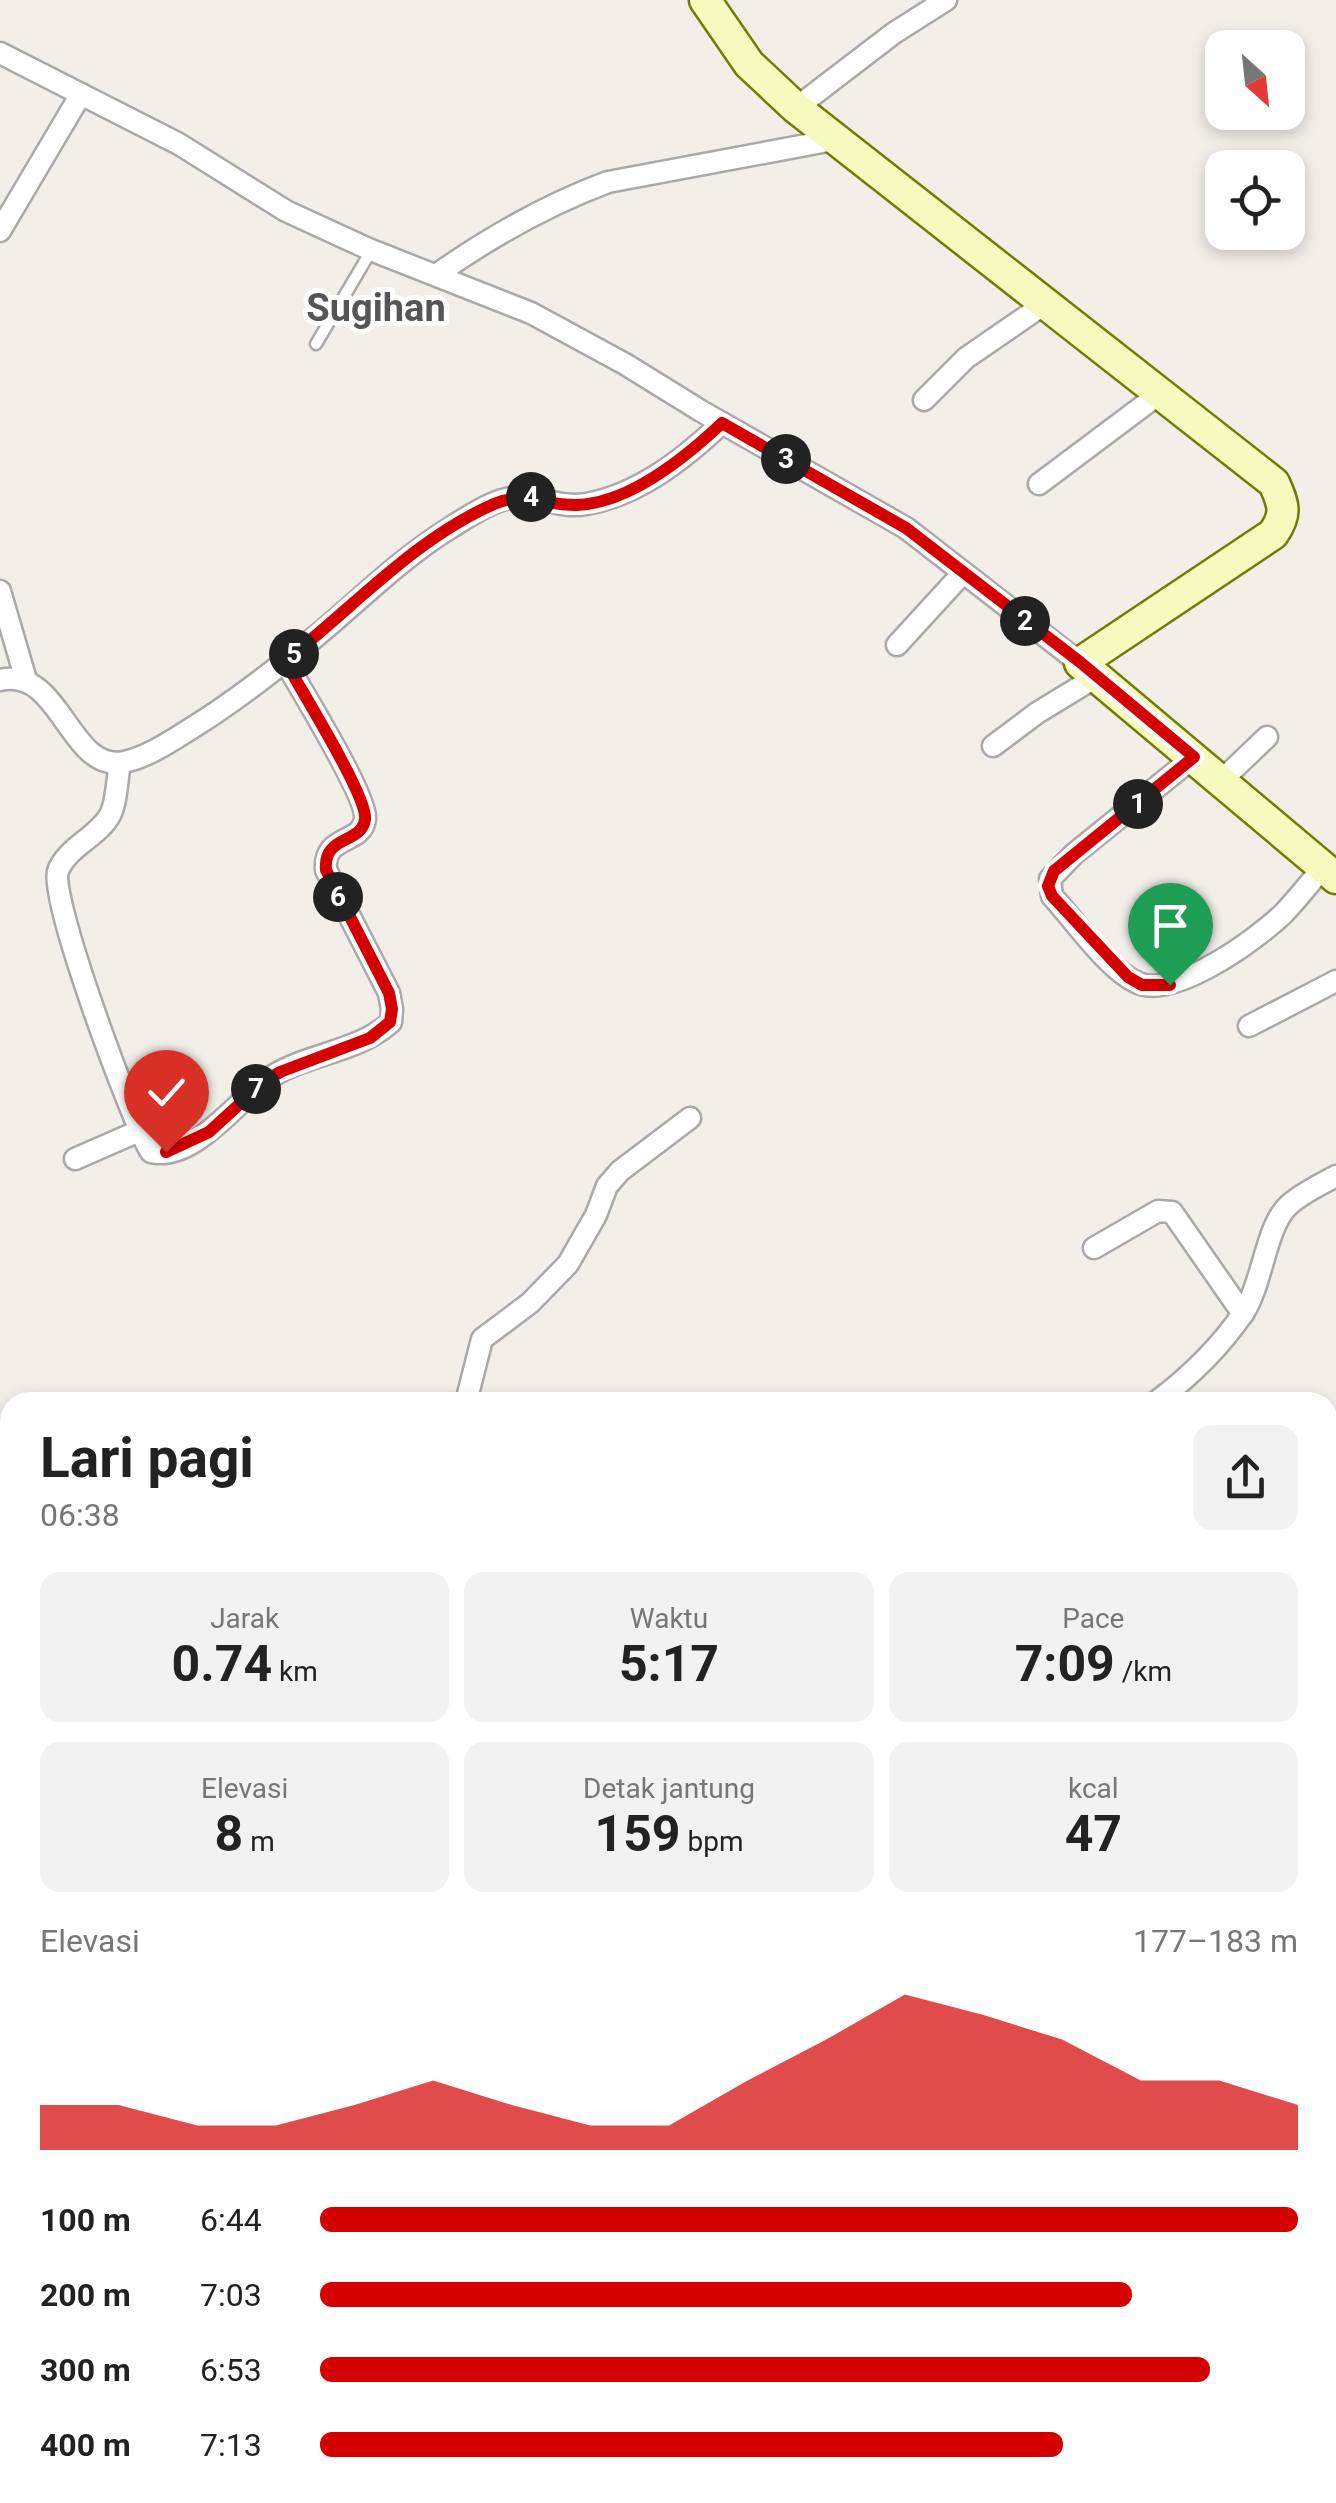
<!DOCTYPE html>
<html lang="id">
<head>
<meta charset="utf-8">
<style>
  body { margin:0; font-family:Roboto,sans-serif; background:#f2f2f2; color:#222; height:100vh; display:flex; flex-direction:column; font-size:38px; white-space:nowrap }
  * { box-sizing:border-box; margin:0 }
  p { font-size:32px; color:#767676 }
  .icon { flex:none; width:55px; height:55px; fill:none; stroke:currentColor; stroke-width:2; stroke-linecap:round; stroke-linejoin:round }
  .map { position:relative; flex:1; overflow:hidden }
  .drawer { position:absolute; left:0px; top:1392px; width:1338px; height:1112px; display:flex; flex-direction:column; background:#fff; border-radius:30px 30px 0 0; box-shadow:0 5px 15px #0003 }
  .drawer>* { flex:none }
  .needle { width:65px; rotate:153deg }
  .buttons { position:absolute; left:1205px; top:30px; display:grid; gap:20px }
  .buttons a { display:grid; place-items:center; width:100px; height:100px; border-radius:20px; background:#fff; box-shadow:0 5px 15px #0003; font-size:50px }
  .pin { position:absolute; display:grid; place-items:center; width:85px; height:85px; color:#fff; margin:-102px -42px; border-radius:50% 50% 50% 0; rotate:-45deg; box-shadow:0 0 10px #0007 }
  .pin .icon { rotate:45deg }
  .km { position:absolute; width:50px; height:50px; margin:-25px; border-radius:50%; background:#222; color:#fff; font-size:28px; line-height:50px; text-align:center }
  .round { display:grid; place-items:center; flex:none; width:105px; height:105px; border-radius:20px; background:#f2f2f2 }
  .head { display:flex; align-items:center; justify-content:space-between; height:170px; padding:0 40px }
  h1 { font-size:55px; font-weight:700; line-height:75px }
  .stats { display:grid; grid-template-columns:repeat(3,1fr); gap:15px; height:170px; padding:10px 40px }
  .stats div { display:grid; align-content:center; border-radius:20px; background:#f2f2f2; text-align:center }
  .stats b { font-size:50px; font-weight:700 }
  .stats small { font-size:28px; font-weight:400 }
  .stats p { font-size:28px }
  .chart { height:280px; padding:20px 40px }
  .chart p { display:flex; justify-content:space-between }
  .chart svg { width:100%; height:180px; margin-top:10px; fill:#d40000; opacity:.7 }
  ul { padding:0 40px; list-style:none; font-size:32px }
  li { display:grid; grid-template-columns:160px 120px 1fr; align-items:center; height:75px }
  li i { height:25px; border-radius:12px; background:#d40000 }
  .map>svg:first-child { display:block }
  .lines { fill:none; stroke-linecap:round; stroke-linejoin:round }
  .lane-casing { stroke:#a9a9a9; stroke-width:15 }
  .street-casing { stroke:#a9a9a9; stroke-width:25 }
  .secondary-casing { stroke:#707d05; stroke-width:35 }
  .lane { stroke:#fff; stroke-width:10 }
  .street { stroke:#fff; stroke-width:20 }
  .secondary { stroke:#f7fabf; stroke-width:30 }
  .route-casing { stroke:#fff; stroke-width:20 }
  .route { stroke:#d40000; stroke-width:12 }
  .labels { text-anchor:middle; stroke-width:10; stroke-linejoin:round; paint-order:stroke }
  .quarter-label { font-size:38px; font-weight:bold; fill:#555; stroke:#fff }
</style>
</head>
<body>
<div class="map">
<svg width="1336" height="2503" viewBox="0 0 1336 2503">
  <rect width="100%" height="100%" fill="#f2efe9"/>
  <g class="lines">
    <g class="lane-casing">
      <polyline id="lane" points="316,344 371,251"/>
    </g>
    <g class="street-casing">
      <g id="street">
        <polyline points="0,53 179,144 286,211 371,250 531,313 625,364 701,411 906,528 1080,663"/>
        <polyline points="796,108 894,33 946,0"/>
        <polyline points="0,231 81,94"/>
        <path d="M436 275C490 237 546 205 608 182L833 140"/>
        <polyline points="924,400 966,358 1046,303"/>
        <polyline points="1039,484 1159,394"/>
        <polyline points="0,591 26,680"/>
        <polyline points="897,645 962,574"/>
        <path d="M0 680C61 666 69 773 124 762 148 757 171 741 192 728 234 702 275 670 314 638 359 601 400 559 450 528 471 515 500 494 526 497 547 499 565 508 586 504 639 495 685 458 722 423"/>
        <polyline points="993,746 1037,713 1096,677"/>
        <path d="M1194 757 1074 854 1050 879 1052 896C1074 920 1108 970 1138 983 1175 999 1257 939 1284 913 1298 898 1311 882 1324 866"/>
        <path d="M120 763C117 778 117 802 110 815 98 837 67 847 58 871 48 895 132 1123 151 1152 192 1162 236 1103 265 1081 303 1053 356 1054 391 1022L392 1009 389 993 326 870C323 834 362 845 365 819 368 797 299 687 285 661"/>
        <polyline points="1222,780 1267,737"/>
        <polyline points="1249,1026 1336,981"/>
        <polyline points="75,1159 139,1131"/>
        <polyline points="1094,1248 1158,1211 1172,1212 1243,1314"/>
        <polyline points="466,1402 482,1339 530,1303 568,1264 596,1215 607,1186 620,1171 690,1118"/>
        <path d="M1156 1402C1188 1378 1221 1346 1244 1312 1263 1282 1266 1225 1289 1205 1302 1193 1320 1185 1336 1176"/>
        <polyline points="0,1712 10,1708"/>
        <polyline points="0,2007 10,1997"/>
        <polyline points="1328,2300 1336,2318"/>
        <polyline points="1328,2376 1336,2373"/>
        <polyline points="926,2503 942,2495"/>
      </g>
    </g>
    <g class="secondary-casing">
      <path id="secondary" d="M705 0 749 64 796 108 1274 483C1284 505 1287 514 1273 534L1080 663 1336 878"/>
    </g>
    <use href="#lane" class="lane"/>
    <use href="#street" class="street"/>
    <use href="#secondary" class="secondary"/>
  </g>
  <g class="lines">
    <g class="route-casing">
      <path id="route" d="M166 1152 209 1132 265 1081 280 1072 370 1038 390 1022 392 1009 389 993 326 870C323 834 362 845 365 819 368 797 299 687 285 661 353 608 414 539 494 504 524 491 546 506 577 505 629 503 686 457 722 423L906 528 1080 662 1194 757 1054 871 1048 886 1052 896 1128 977 1142 985H1170"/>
    </g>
    <use href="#route" class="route"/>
  </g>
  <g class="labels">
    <g class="quarter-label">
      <text x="376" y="321">Sugihan</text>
    </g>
  </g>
</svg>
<div class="buttons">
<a><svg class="needle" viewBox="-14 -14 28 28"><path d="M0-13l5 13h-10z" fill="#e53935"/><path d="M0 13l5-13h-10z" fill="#767676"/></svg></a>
<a><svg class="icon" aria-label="locate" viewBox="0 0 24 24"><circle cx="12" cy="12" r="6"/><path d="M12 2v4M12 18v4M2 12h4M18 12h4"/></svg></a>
</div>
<div class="pin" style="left:1170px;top:985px;background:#1e9e55"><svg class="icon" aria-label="arrive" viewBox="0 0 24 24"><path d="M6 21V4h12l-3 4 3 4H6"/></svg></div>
<div class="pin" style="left:166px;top:1152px;background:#d93025"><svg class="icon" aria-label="check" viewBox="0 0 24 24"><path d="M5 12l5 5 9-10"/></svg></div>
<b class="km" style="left:1138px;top:804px">1</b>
<b class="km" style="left:1025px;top:621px">2</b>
<b class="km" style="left:786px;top:459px">3</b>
<b class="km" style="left:531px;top:497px">4</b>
<b class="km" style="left:294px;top:654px">5</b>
<b class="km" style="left:338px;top:897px">6</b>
<b class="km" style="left:256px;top:1089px">7</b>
<section class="drawer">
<div class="head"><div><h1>Lari pagi</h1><p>06:38</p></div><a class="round"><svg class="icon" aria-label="share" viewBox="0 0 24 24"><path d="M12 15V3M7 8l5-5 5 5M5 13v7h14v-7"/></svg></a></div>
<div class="stats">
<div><p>Jarak</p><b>0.74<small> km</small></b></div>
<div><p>Waktu</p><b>5:17</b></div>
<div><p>Pace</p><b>7:09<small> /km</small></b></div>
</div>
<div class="stats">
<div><p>Elevasi</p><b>8<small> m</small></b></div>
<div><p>Detak jantung</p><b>159<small> bpm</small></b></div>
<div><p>kcal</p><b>47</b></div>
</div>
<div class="chart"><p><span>Elevasi</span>177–183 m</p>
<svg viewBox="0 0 160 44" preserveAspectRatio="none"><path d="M0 44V33L10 33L20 38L30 38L40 33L50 27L60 33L70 38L80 38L90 27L100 17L110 6L120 11L130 17L140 27L150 27L160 33V44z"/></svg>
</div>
<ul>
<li><b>100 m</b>6:44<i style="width:100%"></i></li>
<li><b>200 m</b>7:03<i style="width:83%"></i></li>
<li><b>300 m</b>6:53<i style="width:91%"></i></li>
<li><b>400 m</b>7:13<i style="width:76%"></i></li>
</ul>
</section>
</div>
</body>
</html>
